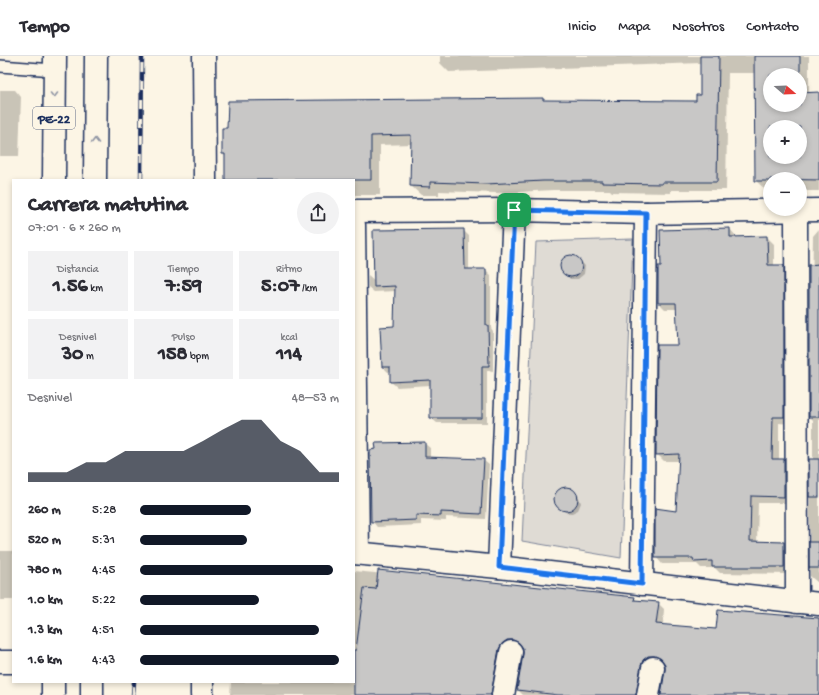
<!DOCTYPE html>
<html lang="es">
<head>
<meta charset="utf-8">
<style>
  body { margin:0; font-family:"Gochi Hand",sans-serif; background:#f2f2f3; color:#2b2b33; height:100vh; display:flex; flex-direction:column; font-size:15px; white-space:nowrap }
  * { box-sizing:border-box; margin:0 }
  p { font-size:13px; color:#7c7c81 }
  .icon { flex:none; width:22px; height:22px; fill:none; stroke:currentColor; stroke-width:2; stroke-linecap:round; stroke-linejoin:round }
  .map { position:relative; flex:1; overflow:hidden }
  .drawer { position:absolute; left:12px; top:123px; width:343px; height:504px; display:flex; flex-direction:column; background:#fff; border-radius:0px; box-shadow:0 2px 6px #0003 }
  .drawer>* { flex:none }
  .needle { width:26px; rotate:109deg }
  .controls { position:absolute; left:763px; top:12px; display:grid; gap:8px }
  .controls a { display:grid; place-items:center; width:44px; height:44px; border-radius:50%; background:#fff; box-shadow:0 2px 6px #0003; font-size:20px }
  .pin { position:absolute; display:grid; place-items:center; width:34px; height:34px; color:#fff; margin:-17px; border-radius:8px; box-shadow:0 2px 6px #0006 }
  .round { display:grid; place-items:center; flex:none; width:42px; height:42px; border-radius:21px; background:#f2f2f3 }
  .head { display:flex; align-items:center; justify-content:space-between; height:68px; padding:0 16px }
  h1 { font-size:22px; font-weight:700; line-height:30px }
  .metrics { display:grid; grid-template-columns:repeat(3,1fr); gap:6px; height:68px; padding:4px 16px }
  .metrics div { display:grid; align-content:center; border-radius:0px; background:#f2f2f3; text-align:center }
  .metrics b { font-size:20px; font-weight:700 }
  .metrics small { font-size:11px; font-weight:400 }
  .metrics p { font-size:11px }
  .chart { height:112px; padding:8px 16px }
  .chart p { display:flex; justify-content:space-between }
  .chart svg { width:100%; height:72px; margin-top:4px; fill:#111827; opacity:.7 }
  ul { padding:0 16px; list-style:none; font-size:13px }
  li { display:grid; grid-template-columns:64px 48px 1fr; align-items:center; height:30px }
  li i { height:10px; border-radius:5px; background:#111827 }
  header { display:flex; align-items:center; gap:24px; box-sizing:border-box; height:56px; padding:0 20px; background:#fff; border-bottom:1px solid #e1e1e2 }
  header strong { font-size:19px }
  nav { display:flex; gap:22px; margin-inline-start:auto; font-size:14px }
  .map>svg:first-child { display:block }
  .green { fill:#dfdbd4; stroke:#7d8599 }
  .shadow { fill:#0003; fill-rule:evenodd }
  .building { fill:#c8c7c6; stroke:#1b2f5e; fill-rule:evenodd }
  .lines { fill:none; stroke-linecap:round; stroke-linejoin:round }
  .service-casing { stroke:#1b2f5e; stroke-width:14 }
  .minor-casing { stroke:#1b2f5e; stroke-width:25 }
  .tertiary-casing { stroke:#1b2f5e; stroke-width:25 }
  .trunk-casing { stroke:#1b2f5e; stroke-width:25 }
  .service { stroke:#fcf5e5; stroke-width:11 }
  .minor { stroke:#fcf5e5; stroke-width:22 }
  .tertiary { stroke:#fcf5e5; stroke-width:22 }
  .trunk { stroke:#fcf5e5; stroke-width:22 }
  .rail-casing { stroke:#1b2f5e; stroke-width:4.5 }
  .rail { stroke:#fcf5e5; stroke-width:3; stroke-dasharray:9; stroke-linecap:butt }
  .oneway { stroke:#8c92a2 }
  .route-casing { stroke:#fff; stroke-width:8 }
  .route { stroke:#1a73e8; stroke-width:5 }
  .labels { text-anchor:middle; stroke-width:3; stroke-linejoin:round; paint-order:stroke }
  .shield { fill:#fcf5e5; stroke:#5e6a86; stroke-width:1 }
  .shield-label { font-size:13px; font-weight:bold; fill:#1b2f5e }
</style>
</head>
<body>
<header>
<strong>Tempo</strong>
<nav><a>Inicio</a><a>Mapa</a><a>Nosotros</a><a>Contacto</a></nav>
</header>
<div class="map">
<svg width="819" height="639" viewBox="0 0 819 639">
  <rect width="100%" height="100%" fill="#fcf5e5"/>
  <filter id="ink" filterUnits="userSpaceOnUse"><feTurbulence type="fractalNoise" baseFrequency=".025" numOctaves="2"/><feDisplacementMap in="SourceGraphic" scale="8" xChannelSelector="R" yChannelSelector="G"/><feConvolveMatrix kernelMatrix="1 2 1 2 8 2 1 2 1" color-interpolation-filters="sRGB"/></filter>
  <g filter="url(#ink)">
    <polygon class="green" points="633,183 621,502 522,485 536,186"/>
    <g class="shadow">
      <path d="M440 0H809V38L819 37V135H806L805 133H800V123H770V134H766L756 125 755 17H728L726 134H671V137L612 136 610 134H553L496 137 439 135V139H421L411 130 412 88 380 89V139H354V124H226V101L223 98 543 43 545 45 697 46 700 40 701 7 449 16 440 7ZM770 19H800V49H770ZM770 71H800V101H770Z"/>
      <polygon points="0,34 15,34 21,41 19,100 0,100"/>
      <polygon points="730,173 736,180 736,182 767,181 774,188 774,210 783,210 790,217 790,368 779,367 779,404 784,404 790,411 790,447 758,447 757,486 784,487 791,493 791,518 720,517 715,512 701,512 697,508 662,508 656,501 677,456 680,405 664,405 657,398 679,290 677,253 665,253 659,247"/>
      <polygon points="819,173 819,526 817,526 810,520 810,404 813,404 813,364 810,361 813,180"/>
      <polygon points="463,174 469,180 469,214 486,214 491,219 491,272 493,275 493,315 487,314 487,367 437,367 431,362 431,329 397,331 391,326 391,316 388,316 383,311 395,271 396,235 374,236 368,231 368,219 375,225"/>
      <polygon points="568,200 576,200 585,210 584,218 578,223 570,223 561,213 562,205"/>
      <polygon points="424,387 430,392 430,403 483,404 489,409 486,463 446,461 446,465 421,464 421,469 377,471 372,465"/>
      <polygon points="566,432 574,436 578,439 581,447 578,454 570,458 562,454 558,451 555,443 559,435"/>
      <rect x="0" y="495" width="13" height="49"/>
      <polygon points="354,515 634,542 638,545 658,547 664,553 663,569 717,574 819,563 819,639 662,639 666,614 665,607 662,605 655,606 642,639 523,639 518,634 524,598 523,591 520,589 513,590 497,639 230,639 231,626 354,626"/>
    </g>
    <g class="building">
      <polygon points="700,0 719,0 717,126 662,126 662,128 602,127 602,125 543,125 486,128 430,126 430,131 410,130 411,79 371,80 371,124 225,124 225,98 222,98 222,72 227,72 228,45 543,42 543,44 696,45 696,39 700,39"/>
      <path d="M754 0H800V22V19H770V49H800V37L819 36V124L770 123V125H755ZM770 71H800V101H770Z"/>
      <polygon points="730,172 730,181 767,180 768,209 784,209 784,361 773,361 772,403 784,403 784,441 751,440 750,485 784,486 784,511 712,511 712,505 694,506 693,502 655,502 655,452 676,455 679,398 656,399 657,289 678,289 676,247 658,247 658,210 661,210 660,174"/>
      <polygon points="464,173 465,213 486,213 486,269 488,269 489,310 482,310 482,362 430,362 430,324 390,326 390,311 382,311 380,271 394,270 395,230 374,231 373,174"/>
      <circle cx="571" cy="210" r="11"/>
      <polygon points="819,208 819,361 809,361 809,209"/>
      <polygon points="425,386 425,401 484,403 481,458 441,456 441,460 416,459 416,464 371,466 370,394 376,393 375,387"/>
      <rect x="809" y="403" width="10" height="38"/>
      <circle cx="566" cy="443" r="12"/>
      <rect x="809" y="486" width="10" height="26"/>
      <polygon points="378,514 635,541 634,544 659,546 656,568 716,573 718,554 819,562 819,639 661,639 665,614 665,608 661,603 655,600 648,600 643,604 641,610 636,639 558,639 517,634 523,598 523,592 519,587 513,584 507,584 502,588 499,593 491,639 354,639 354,594 356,594 364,532 376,533"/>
    </g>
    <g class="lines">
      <g class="service-casing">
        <polyline id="service" points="0,10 54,14"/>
      </g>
      <g class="minor-casing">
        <g id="minor">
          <polyline points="204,0 205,124"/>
          <polyline points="796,154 797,546"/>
          <polyline points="354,155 514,154 646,157 819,154"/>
          <polyline points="354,169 358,497"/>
          <polyline points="354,497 499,511 819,548"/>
          <polyline points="499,511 514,154"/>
          <polyline points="642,528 646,157"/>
          <polyline points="202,626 202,639"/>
          <polyline points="503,639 511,596"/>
          <polyline points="648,639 653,612"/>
        </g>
      </g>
      <g class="tertiary-casing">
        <polyline id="tertiary" points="0,606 13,606"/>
      </g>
      <g class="trunk-casing">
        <g id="trunk">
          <polyline points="54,124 55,0"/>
          <polyline points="95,124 96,0"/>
          <polyline points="53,639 53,626"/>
          <polyline points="92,639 92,626"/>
        </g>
      </g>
      <use href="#service" class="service"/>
      <use href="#minor" class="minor"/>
      <use href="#tertiary" class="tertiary"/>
      <use href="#trunk" class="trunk"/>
      <g class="rail-casing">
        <g id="rail">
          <polyline points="141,124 142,0"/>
          <polyline points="133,639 134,626"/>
        </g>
      </g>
      <use href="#rail" class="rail"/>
    </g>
    <defs><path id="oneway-chevron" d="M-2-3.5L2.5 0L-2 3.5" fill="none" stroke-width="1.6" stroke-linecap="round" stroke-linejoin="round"/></defs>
    <g class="oneway">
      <use href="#oneway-chevron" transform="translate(54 39) rotate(90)"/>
      <use href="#oneway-chevron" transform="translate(95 85) rotate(-90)"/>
    </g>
  </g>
  <g class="lines" filter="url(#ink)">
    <g class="route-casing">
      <polygon id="route" points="514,154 646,157 642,528 499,511"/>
    </g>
    <use href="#route" class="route"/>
  </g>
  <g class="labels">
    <rect class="shield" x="33" y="51" width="42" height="22" rx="3"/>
    <g class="shield-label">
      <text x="54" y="67">PE-22</text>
    </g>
  </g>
</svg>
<div class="controls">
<a><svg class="needle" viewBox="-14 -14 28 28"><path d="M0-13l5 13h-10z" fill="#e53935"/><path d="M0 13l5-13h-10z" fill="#7c7c81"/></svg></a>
<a>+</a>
<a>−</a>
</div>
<div class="pin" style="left:514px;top:154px;background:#1e9e55"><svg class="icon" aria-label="arrive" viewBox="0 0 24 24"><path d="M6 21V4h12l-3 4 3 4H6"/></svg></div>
<section class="drawer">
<div class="head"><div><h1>Carrera matutina</h1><p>07:01 · 6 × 260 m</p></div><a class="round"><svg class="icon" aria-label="share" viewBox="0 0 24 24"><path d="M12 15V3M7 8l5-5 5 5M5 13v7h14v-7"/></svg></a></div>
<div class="metrics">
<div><p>Distancia</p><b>1.56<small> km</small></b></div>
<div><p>Tiempo</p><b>7:59</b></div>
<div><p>Ritmo</p><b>5:07<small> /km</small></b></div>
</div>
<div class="metrics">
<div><p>Desnivel</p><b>30<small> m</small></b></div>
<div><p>Pulso</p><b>158<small> bpm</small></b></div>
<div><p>kcal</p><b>114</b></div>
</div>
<div class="chart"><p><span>Desnivel</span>48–53 m</p>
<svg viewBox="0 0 160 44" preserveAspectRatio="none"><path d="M0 44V38L10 38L20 38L30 32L40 32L50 25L60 25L70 25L80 25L90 19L100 12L110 6L120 6L130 19L140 25L150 38L160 38V44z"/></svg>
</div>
<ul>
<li><b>260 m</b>5:28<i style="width:56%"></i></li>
<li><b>520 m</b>5:31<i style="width:54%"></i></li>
<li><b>780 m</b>4:45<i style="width:97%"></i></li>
<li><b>1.0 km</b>5:22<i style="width:60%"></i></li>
<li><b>1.3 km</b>4:51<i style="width:90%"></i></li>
<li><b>1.6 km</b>4:43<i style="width:100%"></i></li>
</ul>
</section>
</div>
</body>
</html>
